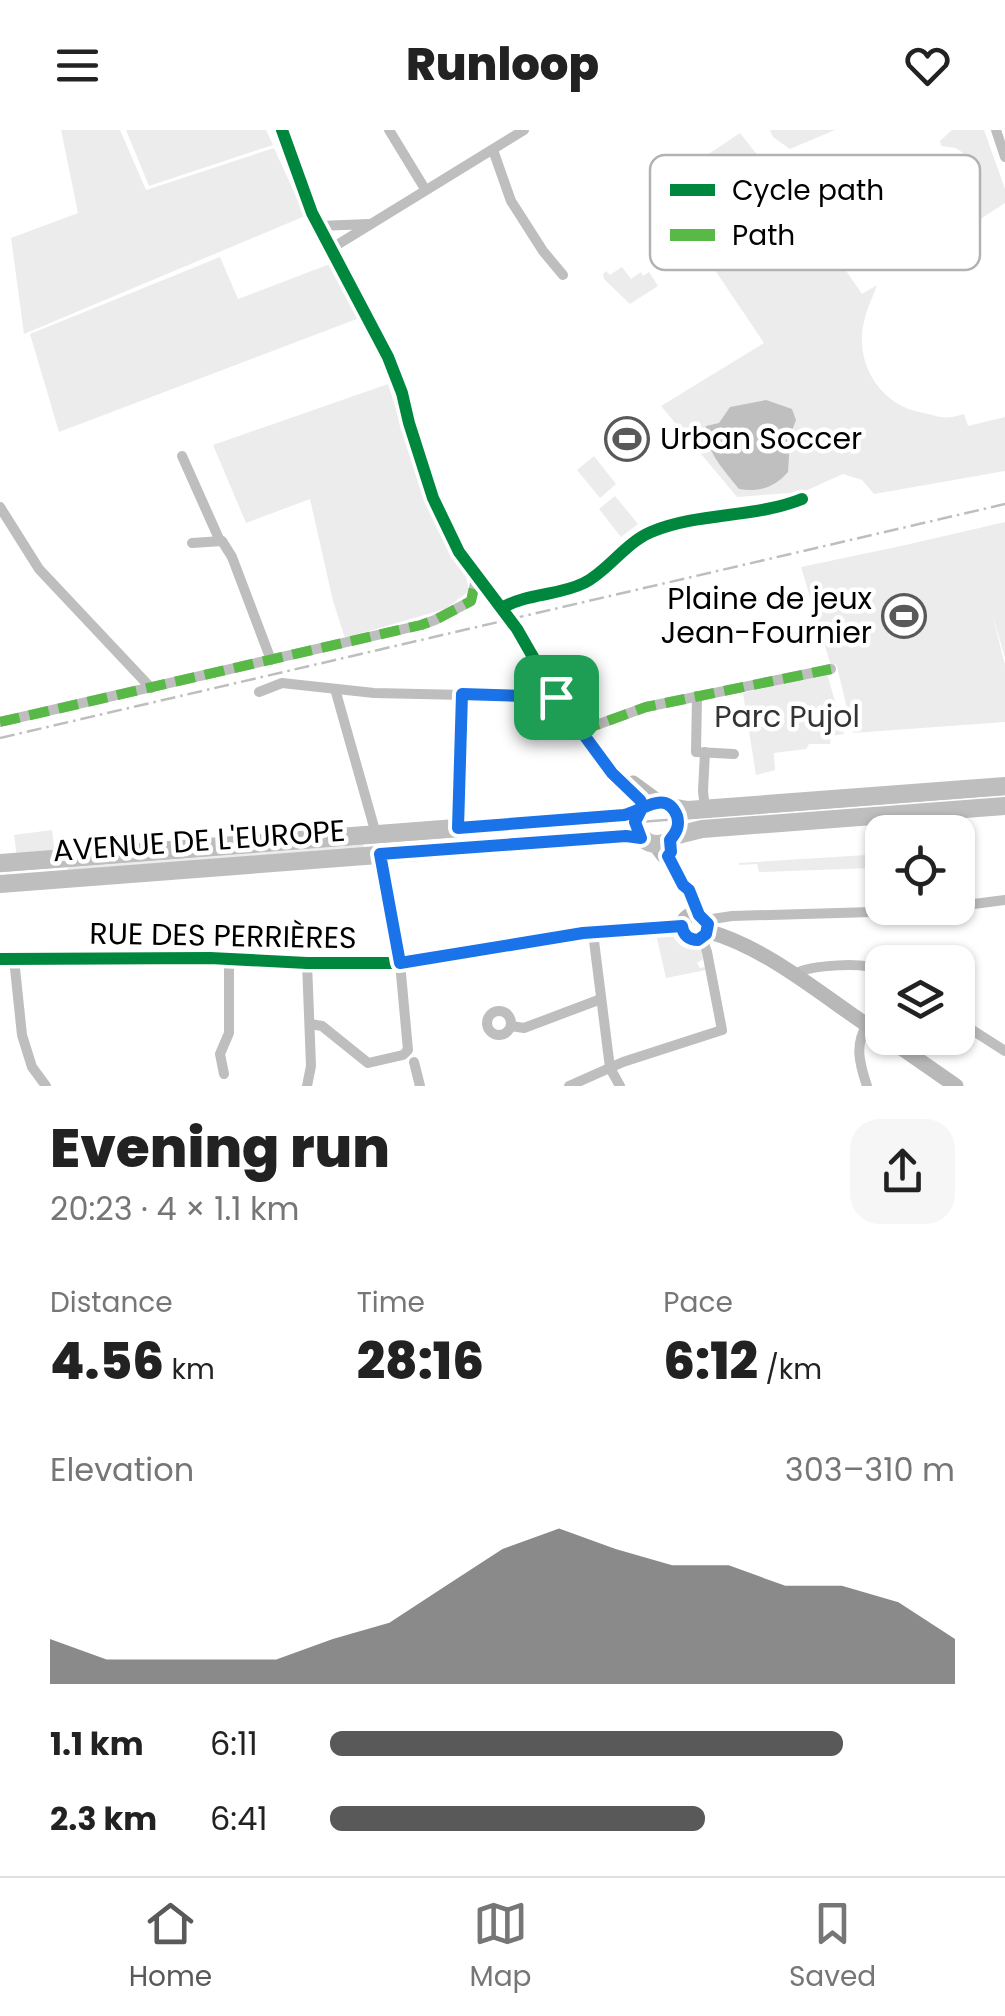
<!DOCTYPE html>
<html lang="en">
<head>
<meta charset="utf-8">
<style>
  body { margin:0; font-family:Poppins,sans-serif; background:#f6f6f6; color:#222; height:100vh; display:flex; flex-direction:column; font-size:38px; white-space:nowrap }
  * { box-sizing:border-box; margin:0 }
  p { font-size:32px; color:#767676 }
  .icon { flex:none; width:55px; height:55px; fill:none; stroke:currentColor; stroke-width:2; stroke-linecap:round; stroke-linejoin:round }
  .map { position:relative; height:956px; overflow:hidden }
  .sheet { display:flex; flex-direction:column; background:#fff; flex:1 }
  .sheet>* { flex:none }
  .controls { position:absolute; left:865px; top:685px; display:grid; gap:20px }
  .controls a { display:grid; place-items:center; width:110px; height:110px; border-radius:20px; background:#fff; box-shadow:0 2px 8px #0004; font-size:50px }
  .pin { position:absolute; display:grid; place-items:center; width:85px; height:85px; color:#fff; margin:-42px; border-radius:20px; box-shadow:0 5px 15px #0006 }
  .round { display:grid; place-items:center; flex:none; width:105px; height:105px; border-radius:30px; background:#f6f6f6 }
  .summary { display:flex; align-items:center; justify-content:space-between; height:170px; padding:0 50px }
  h1 { font-size:55px; font-weight:800; line-height:75px }
  .figures { display:grid; grid-template-columns:repeat(3,1fr); gap:15px; height:170px; padding:10px 50px }
  .figures div { display:grid; align-content:center }
  .figures b { font-size:50px; font-weight:800 }
  .figures small { font-size:28px; font-weight:400 }
  .figures p { font-size:28px }
  .chart { height:280px; padding:20px 50px }
  .chart p { display:flex; justify-content:space-between }
  .chart svg { width:100%; height:180px; margin-top:10px; fill:#595959; opacity:.7 }
  ul { padding:0 50px; list-style:none; font-size:32px }
  li { display:grid; grid-template-columns:160px 120px 1fr; align-items:center; height:75px }
  li i { height:25px; border-radius:12px; background:#595959 }
  header { display:flex; justify-content:space-between; align-items:center; height:130px; padding:0 50px; background:#fff; font-size:45px; font-weight:800 }
  .tabs { display:flex; justify-content:space-around; align-items:center; height:140px; border-top:2px solid #e0e0e0; background:#fff; font-size:28px; color:#767676 }
  .tabs a { display:grid; justify-items:center; gap:5px }
  .tabs .on { color:#595959 }
  .map>svg:first-child { display:block }
  .green { fill:#ececec }
  .water { fill:#bfbfbf }
  .lines { fill:none; stroke-linecap:round; stroke-linejoin:round }
  .street { stroke:#bebebe; stroke-width:10 }
  .secondary { stroke:#b8b8b8; stroke-width:15 }
  .primary { stroke:#bebebe; stroke-width:18 }
  .tram { stroke:#bebebe; stroke-width:2.5 }
  .rail { stroke:#bebebe; stroke-width:2.5; stroke-dasharray:15 5 2.5 5; stroke-linecap:butt }
  .quiet { stroke:#58b947; stroke-width:10; stroke-dasharray:20 10; stroke-linecap:butt }
  .cycleway-casing { stroke:#fff; stroke-width:19 }
  .cycleway { stroke:#00873e; stroke-width:12 }
  .route-casing { stroke:#fff; stroke-width:20 }
  .route { stroke:#1a73e8; stroke-width:12 }
  .labels { text-anchor:middle; stroke-width:9; stroke-linejoin:round; paint-order:stroke }
  .poi-label { font-size:30px; fill:#000; stroke:#fff; text-anchor:start }
  .park-label { font-size:30px; fill:#333; stroke:#fff }
  .street-label { font-size:30px; fill:#000; stroke:#fff }
  .key { fill:#fff; stroke:#b2b2b2; stroke-width:2.5 }
  .key-label { font-size:28px; fill:#000 }
</style>
</head>
<body>
<header><svg class="icon" aria-label="menu" viewBox="0 0 24 24"><path d="M4 6h16M4 12h16M4 18h16"/></svg>Runloop<svg class="icon" aria-label="heart" viewBox="0 0 24 24"><path d="M12 20l-8-8c-3-5 5-10 8-4 3-6 11-1 8 4z"/></svg></header>
<div class="map">
<svg width="1005" height="956" viewBox="0 0 1005 956">
  <rect width="100%" height="100%" fill="#fff"/>
  <g class="green">
    <polygon points="61,0 120,0 146,60 274,18 305,86 24,204 11,108 78,83"/>
    <polygon points="126,0 266,0 273,15 149,56"/>
    <polygon points="770,0 835,0 790,19 773,7"/>
    <path d="M952 0H984L1005 59V73L922 127 897 82 913 75 919 82 940 87C965 75 976 59 973 30L956 18 941 16 940 11Z"/>
    <path d="M740 3 766 36 755 42 698 44 696 72 706 85 770 83 775 80 835 114 838 129 862 164 877 155C873 167 866 180 864 192 854 231 879 274 919 282 941 286 941 291 964 284L968 296 1005 287V341L874 364 862 350 843 344 803 362 737 367 661 276 764 213 659 57Z"/>
    <polygon points="220,127 238,169 335,132 362,187 59,302 30,204"/>
    <polygon points="622,137 631,149 641,142 643,146 649,142 658,156 630,174 604,149 603,144 606,141 610,145"/>
    <polygon points="388,254 428,376 465,441 469,461 445,479 345,508 333,471 310,369 246,393 213,315"/>
    <polygon points="594,326 616,354 600,368 577,340"/>
    <polygon points="615,366 638,394 621,407 599,379"/>
    <polygon points="1005,392 1005,528 992,483 1005,535 1005,592 853,603 837,537 835,534 831,536 801,437 901,416"/>
    <polygon points="827,543 844,604 831,606 830,614 809,614 806,619 774,623 775,640 756,645 743,563"/>
    <polygon points="52,700 55,723 17,728 14,705"/>
    <polygon points="363,708 364,723 68,745 67,730"/>
    <polygon points="882,724 882,736 880,727 871,727 872,738 759,742 757,734 739,735 739,733"/>
    <path d="M671 803C677 814 685 822 698 818L702 822 703 829 697 833 700 838 705 837 706 840 666 848 656 804Z"/>
  </g>
  <path class="water" d="M766 270 792 279 796 290 788 311 789 326 788 342C774 358 759 362 739 359 725 341 704 320 706 296L719 293 730 277Z"/>
  <g class="lines">
    <g class="street">
      <polyline points="389,0 425,59"/>
      <polyline points="996,0 1005,27"/>
      <polyline points="493,20 511,71 543,121 563,145"/>
      <polyline points="319,96 369,94"/>
      <polyline points="332,118 524,0"/>
      <polyline points="182,326 220,411"/>
      <polyline points="0,377 39,439 151,558"/>
      <polyline points="192,413 222,411 232,427 271,530"/>
      <polyline points="335,559 376,704"/>
      <polyline points="259,562 282,553 374,563 556,567"/>
      <polyline points="697,566 696,622 734,624"/>
      <polyline points="0,592 421,495 435,490 471,471 475,453 479,449"/>
      <polyline points="580,601 646,577 831,539"/>
      <polyline points="705,622 703,661 705,679"/>
      <polyline points="458,698 462,565"/>
      <polyline points="958,776 1005,770"/>
      <polyline points="706,790 732,786 906,781 942,778"/>
      <polyline points="593,803 610,938 620,956"/>
      <polyline points="0,829 210,828 307,833 400,833 583,803 682,796"/>
      <polyline points="14,829 22,905 32,937 46,956"/>
      <polyline points="307,833 311,936 307,956"/>
      <path d="M794 844C811 835 865 831 882 841"/>
      <circle cx="499" cy="893" r="12"/>
      <polyline points="958,891 1005,921"/>
      <polyline points="310,894 322,896 368,933 403,925 408,920 400,833 380,724"/>
      <path d="M867 895C854 915 860 935 867 956"/>
      <polyline points="511,896 524,898 601,869"/>
      <polyline points="414,932 420,956"/>
      <polyline points="224,944 220,924 229,903 229,830"/>
      <polyline points="569,956 623,932 722,900 707,822 702,808"/>
    </g>
    <g class="secondary">
      <polyline points="282,0 312,83 388,227 402,263 409,293 433,368 459,422 517,499 556,567 580,601 612,643 641,670 643,677"/>
      <polyline points="633,653 659,672"/>
      <path d="M655 714 663 725 668 726C679 746 691 763 699 785"/>
      <circle cx="695" cy="797" r="13"/>
      <path d="M707 801C771 819 827 870 882 905"/>
      <polyline points="887,908 956,956"/>
    </g>
    <g class="primary">
      <circle cx="657" cy="693" r="21"/>
      <polyline points="671,677 688,680 1005,656"/>
      <polyline points="674,706 702,699 1005,676"/>
      <polyline points="0,733 613,686 639,681"/>
      <polyline points="0,754 626,706 641,707"/>
    </g>
    <polyline class="tram" points="0,741 1005,664"/>
    <polyline class="rail" points="0,608 1005,374"/>
    <g class="quiet">
      <polyline points="0,592 421,495 435,490 471,471 475,453 479,449"/>
      <polyline points="580,601 646,577 831,539"/>
    </g>
    <g class="cycleway-casing">
      <g id="cycleway">
        <polyline points="282,0 312,83 388,227 402,263 409,293 433,368 459,422 517,499 556,567 580,601 612,643 641,670 643,677"/>
        <path d="M502 478C527 463 558 466 584 453 607 442 625 413 651 402 699 382 755 388 802 369"/>
        <polyline points="0,829 210,828 307,833 400,833 583,803 682,796"/>
      </g>
    </g>
    <use href="#cycleway" class="cycleway"/>
  </g>
  <g class="lines">
    <g class="route-casing">
      <path id="route" d="M556 567 612 643 640 670 643 676 635 692 641 708 626 706 380 724 400 833 583 803 682 796C683 805 689 810 698 810L706 804 708 794 699 785 689 760 683 755 668 726 671 722 670 710C676 703 680 696 677 686 666 658 641 682 624 685L458 698 462 564 556 567"/>
    </g>
    <use href="#route" class="route"/>
  </g>
  <defs>
    <g id="stadium-ring" transform="scale(2.25)"><circle r="9.5" fill="#fff" stroke="#595959" stroke-width="1.5"/><path d="M0-5a6.5 5 0 1 0 0 10a6.5 5 0 1 0 0-10ZM-3.5-1.8h7v3.6h-7Z" fill="#595959"/></g>
  </defs>
  <g fill-rule="evenodd">
    <use href="#stadium-ring" x="627" y="309"/>
    <use href="#stadium-ring" x="904" y="486"/>
  </g>
  <g class="labels">
    <g class="poi-label">
      <text x="660" y="319">Urban Soccer</text>
      <text x="872" y="479" text-anchor="end">Plaine de jeux<tspan x="872" dy="34">Jean-Fournier</tspan></text>
    </g>
    <g class="park-label">
      <text x="787" y="597">Parc Pujol</text>
    </g>
    <g class="street-label">
      <text transform="translate(199 711) rotate(-4)" y="10">AVENUE DE L'EUROPE</text>
      <text transform="translate(223 806) rotate(1)" y="10">RUE DES PERRIÈRES</text>
    </g>
  </g>
  <rect x="650" y="25" width="330" height="115" rx="15" class="key"/>
  <rect x="670" y="54" width="45" height="12" fill="#00873e"/>
  <rect x="670" y="99" width="45" height="12" fill="#58b947"/>
  <g class="key-label">
    <text x="732" y="70">Cycle path</text>
    <text x="732" y="115">Path</text>
  </g>
</svg>
<div class="controls">
<a><svg class="icon" aria-label="locate" viewBox="0 0 24 24"><circle cx="12" cy="12" r="6"/><path d="M12 2v4M12 18v4M2 12h4M18 12h4"/></svg></a>
<a><svg class="icon" aria-label="layers" viewBox="0 0 24 24"><path d="M12 4l9 5-9 5-9-5zM3 14l9 5 9-5"/></svg></a>
</div>
<div class="pin" style="left:556px;top:567px;background:#1e9e55"><svg class="icon" aria-label="arrive" viewBox="0 0 24 24"><path d="M6 21V4h12l-3 4 3 4H6"/></svg></div>
</div>
<section class="sheet">
<div class="summary"><div><h1>Evening run</h1><p>20:23 · 4 × 1.1 km</p></div><a class="round"><svg class="icon" aria-label="share" viewBox="0 0 24 24"><path d="M12 15V3M7 8l5-5 5 5M5 13v7h14v-7"/></svg></a></div>
<div class="figures">
<div><p>Distance</p><b>4.56<small> km</small></b></div>
<div><p>Time</p><b>28:16</b></div>
<div><p>Pace</p><b>6:12<small> /km</small></b></div>
</div>
<div class="chart"><p><span>Elevation</span>303–310 m</p>
<svg viewBox="0 0 160 44" preserveAspectRatio="none"><path d="M0 44V33L10 38L20 38L30 38L40 38L50 33L60 29L70 20L80 11L90 6L100 11L110 15L120 15L130 20L140 20L150 24L160 33V44z"/></svg>
</div>
<ul>
<li><b>1.1 km</b>6:11<i style="width:82%"></i></li>
<li><b>2.3 km</b>6:41<i style="width:60%"></i></li>
</ul>
</section>
<nav class="tabs">
<a class="on"><svg class="icon" aria-label="home" viewBox="0 0 24 24"><path d="M3 11l9-7 9 7M6 9v11h12V9"/></svg>Home</a>
<a><svg class="icon" aria-label="map" viewBox="0 0 24 24"><path d="M3 6l6-2 6 2 6-2v14l-6 2-6-2-6 2zM9 4v14M15 6v14"/></svg>Map</a>
<a><svg class="icon" aria-label="saved" viewBox="0 0 24 24"><path d="M7 4h10v16l-5-4-5 4z"/></svg>Saved</a>
</nav>
</body>
</html>
